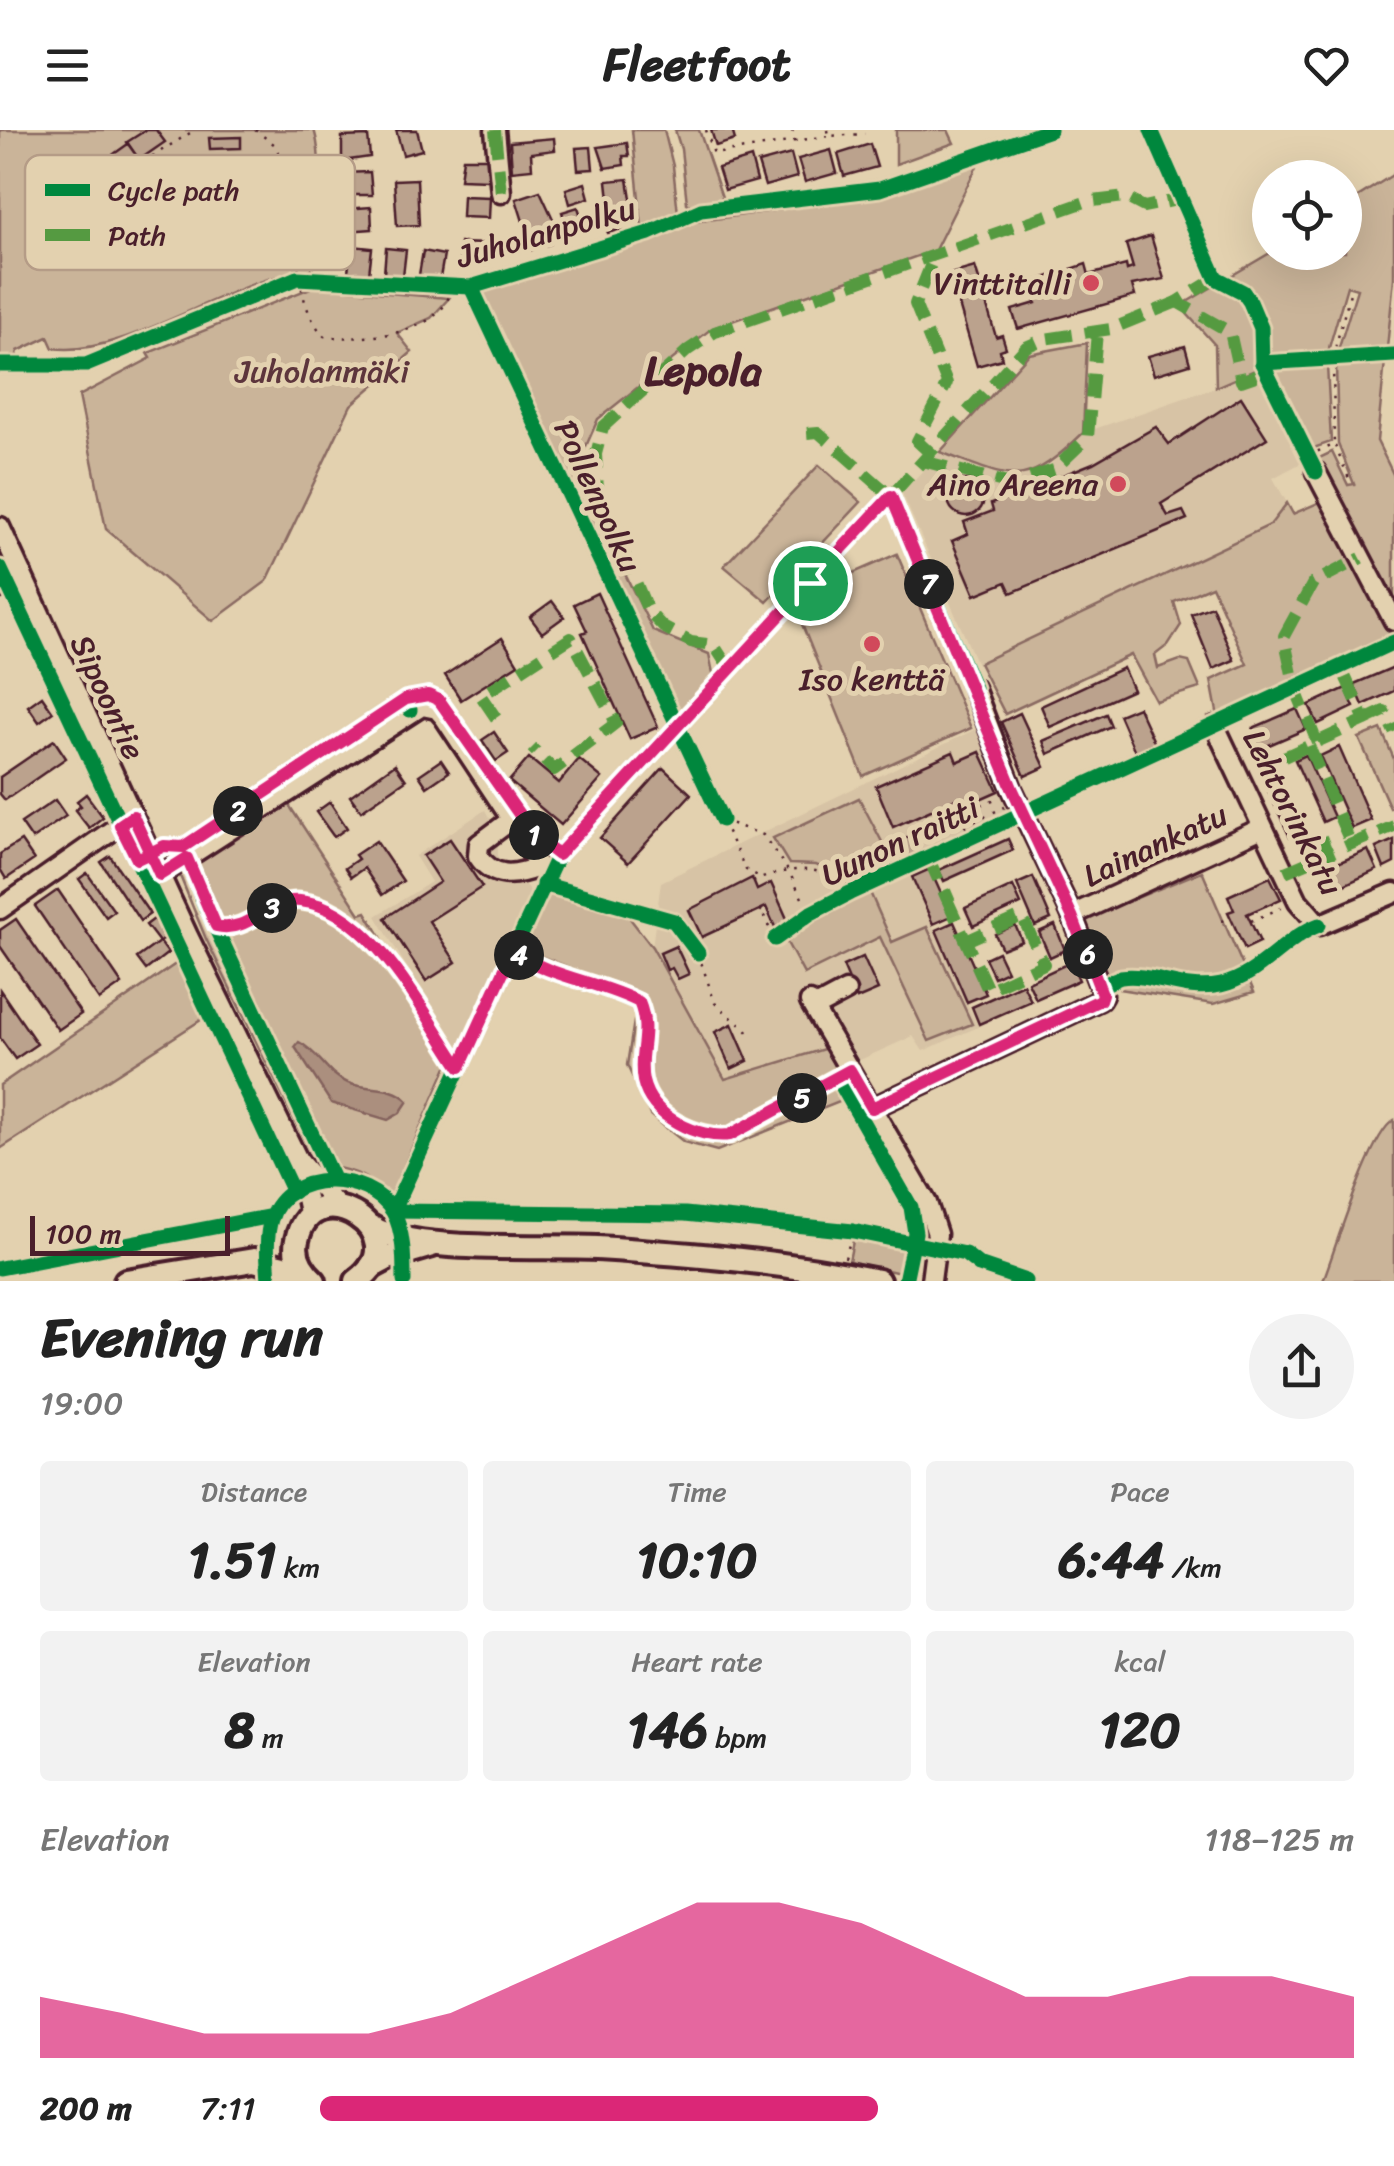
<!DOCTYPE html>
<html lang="en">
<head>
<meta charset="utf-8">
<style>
  body { margin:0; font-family:Sriracha,sans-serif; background:#f2f2f2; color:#222; height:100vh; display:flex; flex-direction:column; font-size:38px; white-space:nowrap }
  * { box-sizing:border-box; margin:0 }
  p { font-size:32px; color:#767676 }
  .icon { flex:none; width:55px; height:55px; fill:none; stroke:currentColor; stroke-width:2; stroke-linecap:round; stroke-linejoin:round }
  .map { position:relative; height:1151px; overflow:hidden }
  .side { display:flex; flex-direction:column; background:#fff; flex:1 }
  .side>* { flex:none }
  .tools { position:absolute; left:1252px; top:30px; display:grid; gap:20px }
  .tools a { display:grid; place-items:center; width:110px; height:110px; border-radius:50%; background:#fff; box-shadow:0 10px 40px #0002; font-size:50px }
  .scale { position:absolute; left:30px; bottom:25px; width:200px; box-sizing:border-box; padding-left:10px; border:5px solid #4a1f2b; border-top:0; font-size:28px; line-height:35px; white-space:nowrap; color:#4a1f2b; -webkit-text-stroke:8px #e3d1af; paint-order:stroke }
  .pin { position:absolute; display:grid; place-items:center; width:85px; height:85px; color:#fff; margin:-42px; border:5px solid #fff; border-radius:50%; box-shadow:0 2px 10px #0007 }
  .km { position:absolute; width:50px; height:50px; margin:-25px; border-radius:50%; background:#222; color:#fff; font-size:28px; line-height:50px; text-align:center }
  .round { display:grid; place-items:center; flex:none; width:105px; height:105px; border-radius:52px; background:#f2f2f2 }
  .summary { display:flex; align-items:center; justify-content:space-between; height:170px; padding:0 40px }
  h1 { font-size:55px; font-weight:700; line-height:75px }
  .stats { display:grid; grid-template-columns:repeat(3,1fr); gap:15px; height:170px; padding:10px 40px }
  .stats div { display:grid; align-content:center; border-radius:10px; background:#f2f2f2; text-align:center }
  .stats b { font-size:50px; font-weight:700 }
  .stats small { font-size:28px; font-weight:400 }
  .stats p { font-size:28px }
  .chart { height:280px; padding:20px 40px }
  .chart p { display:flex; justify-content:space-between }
  .chart svg { width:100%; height:180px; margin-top:10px; fill:#db2777; opacity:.7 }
  ul { padding:0 40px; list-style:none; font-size:32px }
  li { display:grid; grid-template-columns:160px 120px 1fr; align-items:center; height:75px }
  li i { height:25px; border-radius:12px; background:#db2777 }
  header { display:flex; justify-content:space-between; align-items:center; height:130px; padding:0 40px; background:#fff; font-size:45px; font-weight:700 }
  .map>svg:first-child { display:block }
  .built { fill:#d7c3a5 }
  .green { fill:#cab499; stroke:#8a6a62; stroke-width:2.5 }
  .water { fill:#ab8f7e; stroke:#84625d; stroke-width:2.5 }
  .building { fill:#bba28d; stroke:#4a1f2b; stroke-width:2.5 }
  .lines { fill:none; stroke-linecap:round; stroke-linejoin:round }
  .minor-casing { stroke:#4a1f2b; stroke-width:25 }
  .major-casing { stroke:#4a1f2b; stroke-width:30 }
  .path { stroke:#4a1f2b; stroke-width:2.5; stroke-dasharray:2.5 8; stroke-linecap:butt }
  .minor { stroke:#e3d1af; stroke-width:18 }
  .major { stroke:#e3d1af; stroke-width:22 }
  .quiet { stroke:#559a41; stroke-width:12; stroke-dasharray:25 12; stroke-linecap:butt }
  .cycleway-casing { stroke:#e3d1af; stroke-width:21 }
  .cycleway { stroke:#00873e; stroke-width:15 }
  .route-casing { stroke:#fff; stroke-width:20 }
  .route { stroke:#db2777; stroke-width:12 }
  .poi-dot { fill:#d1495b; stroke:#e3d1af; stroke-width:4 }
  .labels { text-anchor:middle; stroke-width:10; stroke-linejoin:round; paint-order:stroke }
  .street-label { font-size:32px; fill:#4a1f2b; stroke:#e3d1af }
  .poi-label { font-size:32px; fill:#4a1f2b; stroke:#e3d1af; text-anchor:end }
  .park-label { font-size:32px; fill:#5d353c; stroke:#e3d1af }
  .district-label { font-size:42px; font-weight:bold; fill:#4a1f2b; stroke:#e3d1af }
  .key { fill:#e3d1af; stroke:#b59c87; stroke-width:2.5 }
  .key-label { font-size:28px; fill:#4a1f2b }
</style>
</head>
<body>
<header><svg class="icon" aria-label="menu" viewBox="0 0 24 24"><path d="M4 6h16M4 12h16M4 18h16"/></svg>Fleetfoot<svg class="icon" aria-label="heart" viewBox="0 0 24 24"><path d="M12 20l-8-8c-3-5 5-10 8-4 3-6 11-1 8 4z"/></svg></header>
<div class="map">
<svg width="1394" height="1151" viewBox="0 0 1394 1151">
  <rect width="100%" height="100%" fill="#e3d1af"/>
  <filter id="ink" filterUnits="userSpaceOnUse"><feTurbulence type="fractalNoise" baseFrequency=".01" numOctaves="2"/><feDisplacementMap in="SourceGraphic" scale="20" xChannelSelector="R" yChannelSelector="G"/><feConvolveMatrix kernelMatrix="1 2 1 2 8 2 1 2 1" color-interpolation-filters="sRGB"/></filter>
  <g filter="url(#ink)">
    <g class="built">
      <polygon points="1255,240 1303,332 1273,348 1287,373 1270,395 977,534 902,363 940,322 1011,348 1051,334 1083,303 1216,257"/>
      <polygon points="982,596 1022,683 905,735 978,897 923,921 913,906 851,934 827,918 725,949 652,817 661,752"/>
      <polygon points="485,680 498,703 498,751 521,750 532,764 459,924 376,786 431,752 415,726"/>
    </g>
    <g class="green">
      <path d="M0 0H314C325 31 315 104 312 139 229 148 124 229 53 218L48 207 18 221 16 228H0Z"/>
      <polygon points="632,0 664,0 673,36 678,84 642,98"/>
      <polygon points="675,0 699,0 723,70 693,77 687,73 681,19"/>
      <polygon points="896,0 948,0 954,13 896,34"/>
      <polygon points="979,32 935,120 712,198 598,289 583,323 599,391 653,501 709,524 714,548 676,585 480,162 637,114 686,93 882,66"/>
      <polygon points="1394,44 1394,148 1387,218 1338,221 1357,159 1347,156 1328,221 1269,225 1255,240 1216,257 1215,215 1180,176 1270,123 1345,122 1345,75"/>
      <polygon points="313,157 449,168 431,188 397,203 412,222 351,275 267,451 213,491 106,399 79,266 151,228 148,223"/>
      <path d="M1087 213 1083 303C1022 362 1014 349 940 322L1029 224Z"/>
      <polygon points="1385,231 1377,311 1394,346 1394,477 1317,329 1332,322 1348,355 1354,354 1338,314 1336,235"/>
      <polygon points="1327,235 1331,312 1311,319 1271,238"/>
      <polygon points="819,335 861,372 767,472 724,436"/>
      <polygon points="1320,372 1391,507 1218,587 1211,550 1247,534 1212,456 1174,472 1181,495 1168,515 1155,525 1158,538 1180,530 1189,532 1200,558 1156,571 1131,525 1005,584 979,533 1270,395 1287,373 1293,384"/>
      <polygon points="897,424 971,598 863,646 797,482 837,450"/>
      <polygon points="1381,599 1394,629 1394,677 1390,678 1359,608"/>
      <polygon points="859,668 892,731 888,732 890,737 847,756 843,747 816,735 789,734 773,708"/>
      <path d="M287 672 360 784 366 782 452 925 389 1070C369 1043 349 1039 316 1034L206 809 180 746Z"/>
      <polygon points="1202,741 1254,862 1213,874 1113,858 1083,790"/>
      <polygon points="546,760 625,782 652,817 725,949 827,918 839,949 842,971 717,1021 684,1012 650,985 627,935 637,872 630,861 520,818"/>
      <polygon points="869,760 892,812 927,797 972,894 929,911 880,807 804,844 784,807"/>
      <polygon points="180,831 204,888 0,1019 0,955"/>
      <path d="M1394 990V1151H1323C1335 1120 1370 1003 1394 990Z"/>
      <polygon points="854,1106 905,1115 900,1143 849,1131"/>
    </g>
    <path class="water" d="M299 912C319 922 327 945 348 953 370 961 392 954 408 971L400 983 388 990 331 973 295 917Z"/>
    <g class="building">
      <polygon points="146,0 156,0 165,12 139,30 127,12"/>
      <polygon points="396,0 417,0 422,20 403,25"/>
      <polygon points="711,0 732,0 735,10 716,16"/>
      <polygon points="368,6 370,27 342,31 342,7"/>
      <polygon points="241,7 241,18 210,19 209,8"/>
      <polygon points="554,8 555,20 531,23 532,39 512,41 510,12"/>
      <polygon points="627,13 629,26 623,26 624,35 605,38 598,17"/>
      <polygon points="128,14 138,28 113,45 104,31"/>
      <polygon points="870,14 877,37 844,46 838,24"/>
      <polygon points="591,17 593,39 578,40 576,18"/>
      <polygon points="831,20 837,43 805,52 798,29"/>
      <polygon points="791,24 797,47 765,56 758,33"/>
      <polygon points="463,28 489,28 488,50 460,49"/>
      <polygon points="751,28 757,51 725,60 718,38"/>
      <polygon points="370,42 372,65 345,65 342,43"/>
      <polygon points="417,49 419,95 397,96 394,50"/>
      <polygon points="628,49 632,75 610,78 607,51"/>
      <polygon points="585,53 589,68 570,74 566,59"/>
      <polygon points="540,61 560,104 548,108 550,114 532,120 516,69"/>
      <polygon points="463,66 490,67 489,88 462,87"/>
      <polygon points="371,77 372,99 346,101 344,79"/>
      <polygon points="578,77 585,98 569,103 562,82"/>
      <polygon points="616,81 622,99 608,103 602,86"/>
      <polygon points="1151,106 1164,149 1132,155 1135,166 1018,199 1012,180 1036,173 1032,152 1086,134 1089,145 1126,135 1127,140 1133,138 1126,114"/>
      <polygon points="460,113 487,114 486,135 459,134"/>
      <polygon points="352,116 372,118 369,144 348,141"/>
      <polygon points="386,118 406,120 403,146 384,144"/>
      <polygon points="423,121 444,125 440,148 419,145"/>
      <polygon points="975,137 982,159 987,158 991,171 986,173 996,207 1002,205 1006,218 1000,220 1002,229 977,236 950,144"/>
      <polygon points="1185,216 1190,234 1154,245 1148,226"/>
      <polygon points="1241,267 1267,308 1161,374 1168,386 1183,381 1187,389 1011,463 1006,452 975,465 952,411 968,404 964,392 993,381 991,374 1093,333 1156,297 1169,314"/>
      <circle cx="966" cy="368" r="18"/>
      <polygon points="597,463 658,597 630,609 582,503 587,501 574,474"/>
      <polygon points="552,471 564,487 542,503 530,487"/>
      <polygon points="1212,476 1234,530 1213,539 1191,484"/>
      <polygon points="502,508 518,534 461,570 445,545"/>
      <polygon points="1394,537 1394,561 1363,575 1354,554"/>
      <polygon points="1123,538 1133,560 1050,597 1041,576"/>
      <polygon points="1346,558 1354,577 1318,594 1309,575"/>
      <polygon points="42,566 53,582 39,592 28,576"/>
      <polygon points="1138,577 1156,616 1136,624 1119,585"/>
      <polygon points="1297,579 1306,599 1262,618 1253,598"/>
      <polygon points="1020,583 1045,637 1025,646 1001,592"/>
      <polygon points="1106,584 1111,596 1048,624 1043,611"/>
      <polygon points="494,602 508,623 496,631 482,610"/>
      <polygon points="54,610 66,628 5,670 0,664 0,647"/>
      <polygon points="1339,617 1371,690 1352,698 1320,626"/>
      <polygon points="953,622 957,632 980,622 998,661 962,677 958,668 893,697 876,656"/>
      <polygon points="1306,625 1334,687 1323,692 1295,630"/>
      <polygon points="529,628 559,653 579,629 602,648 561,695 509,651"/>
      <polygon points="441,630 449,642 427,657 419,645"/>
      <polygon points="395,634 406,650 361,681 350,666"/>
      <polygon points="663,638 691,664 628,733 600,708"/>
      <polygon points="1272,640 1301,702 1290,707 1261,645"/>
      <polygon points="86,664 103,687 89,698 75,680 81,676 77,671"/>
      <polygon points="55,670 66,686 32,709 21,693"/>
      <polygon points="330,672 347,698 334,707 316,682"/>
      <polygon points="912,705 920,723 902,730 894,713"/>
      <polygon points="450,709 482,757 429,791 456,832 426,851 385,788 440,752 423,726"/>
      <polygon points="1008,709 1013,720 944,751 939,740"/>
      <polygon points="1394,710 1394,733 1384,738 1376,718"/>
      <polygon points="21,711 34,730 6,749 0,739 0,724"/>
      <polygon points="376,711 403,751 382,765 364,738 351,747 345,738 358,729 355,725"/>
      <polygon points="1368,720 1377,740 1333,760 1324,739"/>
      <polygon points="110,726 150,784 140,791 101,732"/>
      <polygon points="930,739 951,786 933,794 912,747"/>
      <polygon points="87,743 114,781 106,787 79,749"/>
      <polygon points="1033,747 1051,789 1035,796 1017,754"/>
      <polygon points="1270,747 1281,769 1247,784 1260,812 1245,819 1228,782 1234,780 1228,766"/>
      <polygon points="752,748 757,760 771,753 788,791 775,797 766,777 702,807 689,780"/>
      <polygon points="1013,756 1021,774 973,796 965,778"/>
      <polygon points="58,760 122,854 99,870 35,776"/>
      <polygon points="16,789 81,884 58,900 0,816 0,800"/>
      <polygon points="154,789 167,807 160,812 168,823 146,840 137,828 159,812 146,795"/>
      <polygon points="954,792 986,864 967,872 936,800"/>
      <polygon points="1015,795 1022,811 1002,819 995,804"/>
      <polygon points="1055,795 1065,820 1050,827 1039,802"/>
      <polygon points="676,816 689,844 678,849 672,838 667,840 660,823"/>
      <polygon points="998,822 1007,841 994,847 985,828"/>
      <polygon points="863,827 878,860 857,869 843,836"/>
      <polygon points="1071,832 1079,850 1036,869 1028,852"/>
      <polygon points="1023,854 1031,871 979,894 972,877"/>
      <polygon points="0,860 37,914 15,929 0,908"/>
      <polygon points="732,894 748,931 731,939 715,902"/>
    </g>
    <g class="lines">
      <g class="minor-casing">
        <g id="minor">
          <polyline points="495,0 501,63"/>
          <polyline points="1316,342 1394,491"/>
          <polyline points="0,397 188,806 298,1030 310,1087"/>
          <polyline points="0,458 22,444"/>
          <polyline points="1215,596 1298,771 1319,795 1394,763"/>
          <path d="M160 745 422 576 437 579 444 587 524 708 538 737C515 746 493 749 478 726L479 714 511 690"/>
          <polyline points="0,779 133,686"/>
          <polyline points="1072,785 1262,698"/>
          <polyline points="810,872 927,1073 937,1104 931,1151"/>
          <polyline points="814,878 846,861"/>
          <polyline points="872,978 1100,870 1103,865 1072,785 1012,659 974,558"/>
          <polyline points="298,1030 338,1077"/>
        </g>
      </g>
      <g class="major-casing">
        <g id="major">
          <path d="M371 1097C413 1124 542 1115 597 1118 690 1124 786 1132 878 1151"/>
          <polyline points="371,1137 388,1128 432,1115"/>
          <polyline points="126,1151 254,1130 304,1142"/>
          <path d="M314 1151C302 1140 293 1127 297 1110 313 1036 421 1106 357 1151"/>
        </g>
      </g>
      <g class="path">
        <path d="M255 0 275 15 279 24 272 40 281 60 277 85C309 112 287 164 324 206 361 211 443 206 451 159"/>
        <polyline points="706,0 714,24 795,11"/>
        <polyline points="792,0 795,11 829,6"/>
        <polyline points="828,0 829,6 865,4"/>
        <polyline points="143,32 195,0"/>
        <polyline points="1335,316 1350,351"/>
        <polyline points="1308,325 1334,315 1333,226 1350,163"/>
        <polyline points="955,677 972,708"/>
        <polyline points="722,690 763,705 789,742 810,784"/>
        <polyline points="722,692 746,740 762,748"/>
        <polyline points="965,695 1005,677"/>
        <polyline points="923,699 1000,667"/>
        <path d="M753 752C786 737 826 731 850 763"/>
        <polyline points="760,780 767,785 764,787 770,799"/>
        <polyline points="1222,791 1231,788"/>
        <polyline points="1251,791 1281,778"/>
        <polyline points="698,823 715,873 754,907"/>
        <polyline points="845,1128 853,1101"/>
      </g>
      <use href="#minor" class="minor"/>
      <use href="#major" class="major"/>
      <g class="quiet">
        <polyline points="495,0 501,63"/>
        <polyline points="1216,148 1177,172 1230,202 1241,251 1267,242"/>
        <polyline points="807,303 818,302 891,366 1026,217 1044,209 1111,199 1177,172"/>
        <polyline points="930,323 917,311 947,253 915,174 935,124"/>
        <polyline points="923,331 1011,354 1054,340 1088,307 1097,202"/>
        <polyline points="730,540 714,515 691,512 663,497 648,481 598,361 596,324 603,297 688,220 715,202 1085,72 1125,67 1144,77 1181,69"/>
        <polyline points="496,588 481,566 571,508 616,593 554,640 532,618"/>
        <polyline points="1365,590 1384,581 1394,602"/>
        <polyline points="1317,612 1295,558 1284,506 1313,453 1361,428"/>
        <polyline points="1309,616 1351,714"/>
        <polyline points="1284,627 1365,590 1341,537"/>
        <polyline points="1321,707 1328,724 1394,696"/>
        <polyline points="928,727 946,767 953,764"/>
        <polyline points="1285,742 1328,724"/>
        <polyline points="946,767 988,860 1044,834 1022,786 966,811"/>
      </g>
      <g class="cycleway-casing">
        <g id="cycleway">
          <polyline points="1151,0 1216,148 1243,162 1250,172 1261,198 1262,233 1316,342"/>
          <polyline points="471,157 722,690"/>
          <polyline points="1262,233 1394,225"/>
          <polyline points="0,235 86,235 297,148 471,157 649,103 701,80 880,59 1050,0"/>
          <polyline points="0,438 293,1062"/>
          <polyline points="974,558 891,366 558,725 393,1081 685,1084 853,1101 965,1124 979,1135 1026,1151"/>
          <polyline points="406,569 428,565 439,570 535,707 558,725"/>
          <polyline points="183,717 204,773 333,1049"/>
          <polyline points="137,729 164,716 183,717 406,569 410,580"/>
          <polyline points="543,754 674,791 698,823"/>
          <path d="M215 796C250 804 267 768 300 771 372 778 423 883 460 937"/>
          <polyline points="775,809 811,783 850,763 1394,512"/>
          <path d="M513 821C550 848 598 851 639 873 652 903 636 922 643 951 651 987 698 1009 731 1005L850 940"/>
          <path d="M1100 857C1106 854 1115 849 1121 847 1151 842 1184 863 1221 855 1260 846 1284 808 1319 795"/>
          <polyline points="838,949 911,1077 915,1103 905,1151"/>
          <polyline points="0,1138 272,1086"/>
          <path d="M269 1151C268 1131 265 1109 271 1089 287 1039 368 1040 393 1082 404 1101 404 1130 404 1151"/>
        </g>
      </g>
      <use href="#cycleway" class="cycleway"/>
    </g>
  </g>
  <g class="lines" filter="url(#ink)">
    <g class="route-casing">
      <path id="route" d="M810 453 558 725 535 707 439 570 428 565 406 569 183 717 164 716 150 723 133 686 120 695 137 729 150 723 160 745 187 728 216 796C250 804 267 768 300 771 372 778 423 883 460 937L513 821C551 848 598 851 639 872 652 903 637 922 643 951 651 987 698 1009 730 1005L850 940 872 978 1100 870 1102 864 1072 786 1012 658 891 366 810 453"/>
    </g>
    <use href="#route" class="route"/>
  </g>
  <g class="poi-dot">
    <circle cx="1091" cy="153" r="10"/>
    <circle cx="1118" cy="354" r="10"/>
    <circle cx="872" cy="514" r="10"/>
  </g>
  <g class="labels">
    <g class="street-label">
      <text transform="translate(546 102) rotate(-16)" y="11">Juholanpolku</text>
      <text transform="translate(598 366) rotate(65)" y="11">Pollenpolku</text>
      <text transform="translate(108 567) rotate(65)" y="11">Sipoontie</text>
      <text transform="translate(1293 682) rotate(63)" y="11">Lehtorinkatu</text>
      <text transform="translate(900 711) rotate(-25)" y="11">Uunon raitti</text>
      <text transform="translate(1155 715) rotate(-25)" y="11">Lainankatu</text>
    </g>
    <g class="poi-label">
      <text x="1071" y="164">Vinttitalli</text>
      <text x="1098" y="365">Aino Areena</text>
      <text x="872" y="560" text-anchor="middle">Iso kenttä</text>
    </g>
    <g class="park-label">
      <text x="322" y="252">Juholanmäki</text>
    </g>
    <g class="district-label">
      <text x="703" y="255">Lepola</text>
    </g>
  </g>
  <rect x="25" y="25" width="330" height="115" rx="15" class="key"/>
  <rect x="45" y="54" width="45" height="12" fill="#00873e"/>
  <rect x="45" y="99" width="45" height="12" fill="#559a41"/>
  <g class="key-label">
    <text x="108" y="70">Cycle path</text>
    <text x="108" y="115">Path</text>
  </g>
</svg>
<div class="tools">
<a><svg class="icon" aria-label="locate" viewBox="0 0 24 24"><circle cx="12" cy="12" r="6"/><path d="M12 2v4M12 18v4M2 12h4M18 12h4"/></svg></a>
</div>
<div class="scale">100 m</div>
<div class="pin" style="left:810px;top:453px;background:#1e9e55"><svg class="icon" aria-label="arrive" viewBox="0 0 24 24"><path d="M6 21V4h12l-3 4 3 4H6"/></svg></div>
<b class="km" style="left:534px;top:705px">1</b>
<b class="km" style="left:238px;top:681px">2</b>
<b class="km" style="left:272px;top:778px">3</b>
<b class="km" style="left:519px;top:825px">4</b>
<b class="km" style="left:802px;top:968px">5</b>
<b class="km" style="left:1088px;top:824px">6</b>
<b class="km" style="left:929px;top:454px">7</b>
</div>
<section class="side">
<div class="summary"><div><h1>Evening run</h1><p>19:00</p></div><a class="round"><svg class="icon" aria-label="share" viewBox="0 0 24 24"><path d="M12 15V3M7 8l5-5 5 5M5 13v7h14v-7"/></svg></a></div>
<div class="stats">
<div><p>Distance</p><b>1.51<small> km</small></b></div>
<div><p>Time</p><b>10:10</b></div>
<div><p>Pace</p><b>6:44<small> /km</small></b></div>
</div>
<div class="stats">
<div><p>Elevation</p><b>8<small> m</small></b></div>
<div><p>Heart rate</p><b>146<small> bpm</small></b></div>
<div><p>kcal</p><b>120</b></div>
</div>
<div class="chart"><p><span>Elevation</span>118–125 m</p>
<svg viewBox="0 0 160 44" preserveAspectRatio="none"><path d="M0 44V29L10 33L20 38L30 38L40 38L50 33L60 24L70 15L80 6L90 6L100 11L110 20L120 29L130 29L140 24L150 24L160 29V44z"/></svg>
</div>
<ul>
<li><b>200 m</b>7:11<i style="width:54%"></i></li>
</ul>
</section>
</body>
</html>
